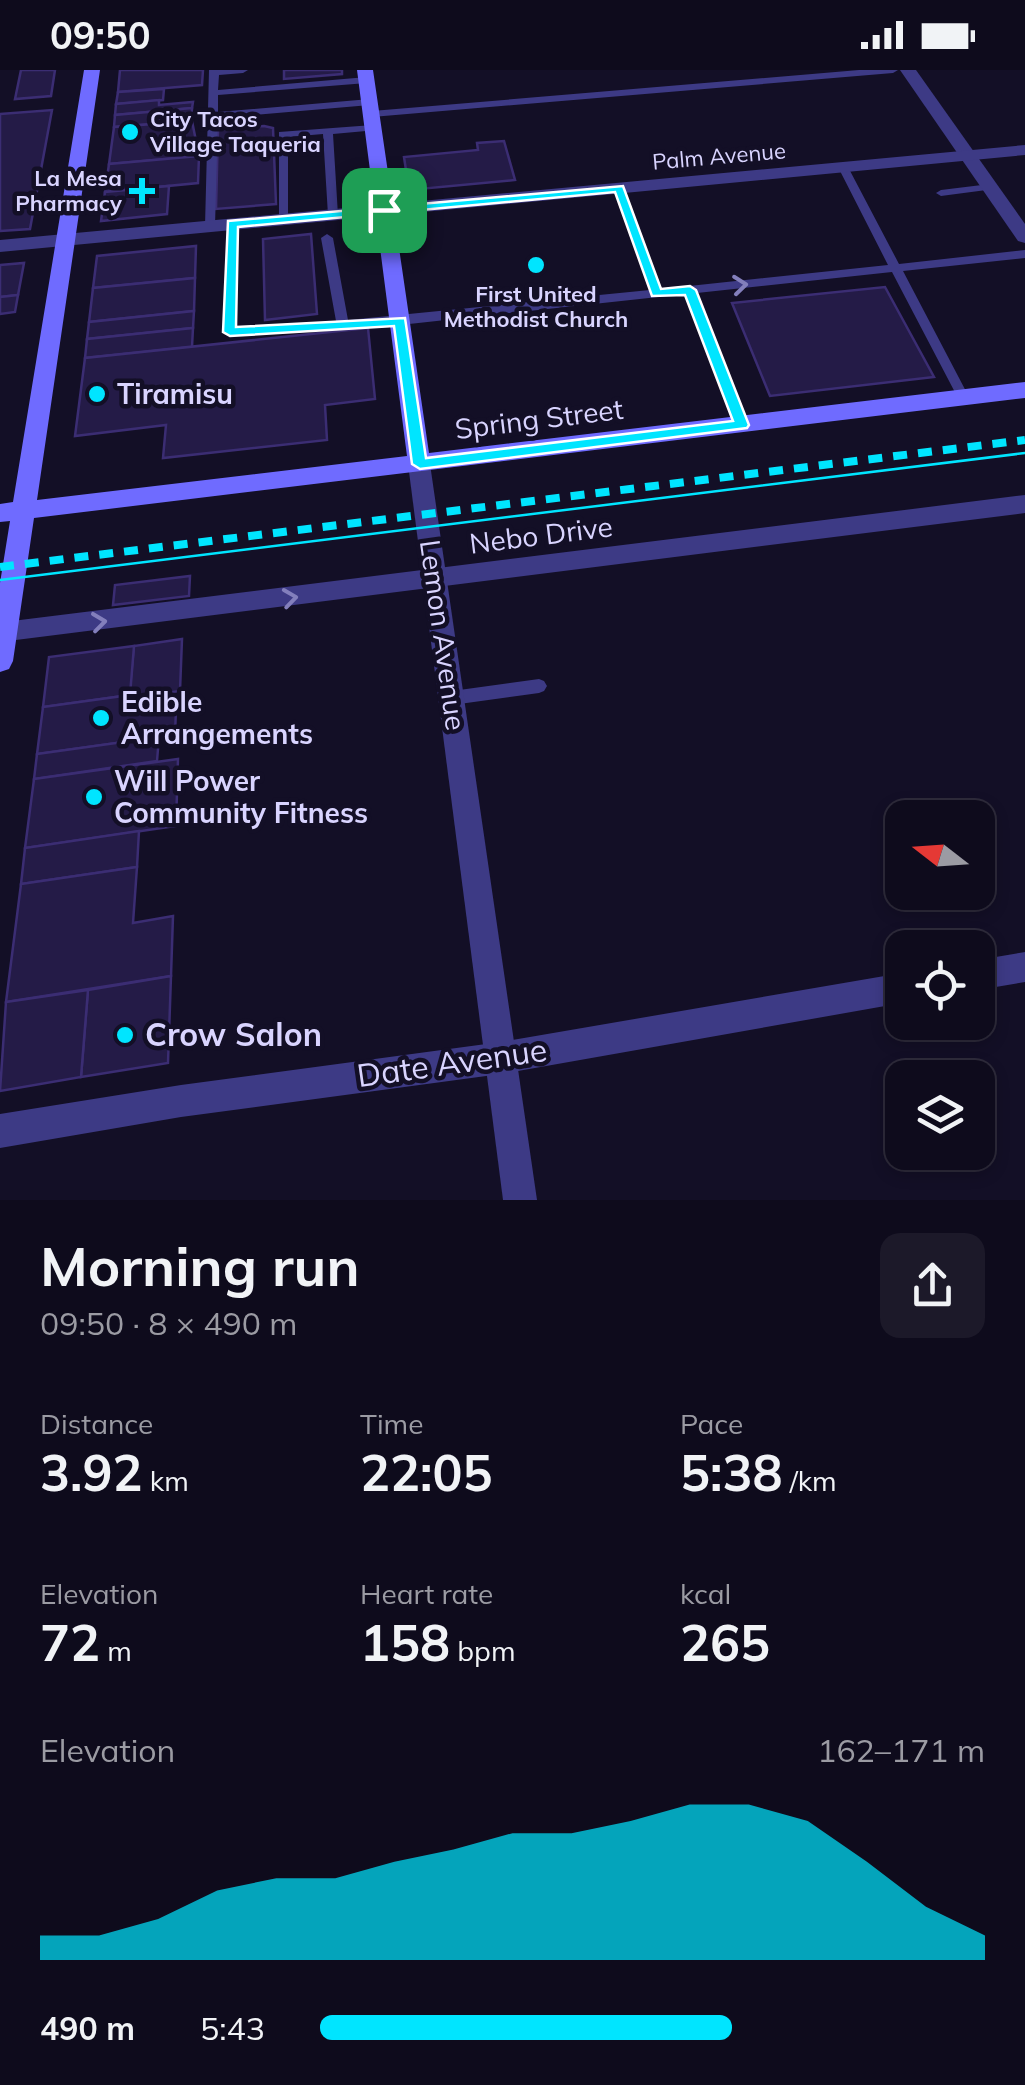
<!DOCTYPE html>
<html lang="en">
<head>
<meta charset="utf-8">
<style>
  body { margin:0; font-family:Mulish,sans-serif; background:#1c1929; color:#f1f3f6; height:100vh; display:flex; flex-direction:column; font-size:38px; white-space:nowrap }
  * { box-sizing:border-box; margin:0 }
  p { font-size:32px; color:#9b9ba3 }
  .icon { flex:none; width:55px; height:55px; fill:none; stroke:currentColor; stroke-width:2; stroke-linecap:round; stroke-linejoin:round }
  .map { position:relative; height:1130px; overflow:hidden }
  .drawer { display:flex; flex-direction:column; background:#0e0b1c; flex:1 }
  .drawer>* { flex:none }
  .needle { width:65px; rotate:287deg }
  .buttons { position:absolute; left:885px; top:730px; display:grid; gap:20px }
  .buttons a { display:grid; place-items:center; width:110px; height:110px; border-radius:20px; background:#0e0b1c; box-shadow:0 5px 15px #0003,0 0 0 2px #2e2b3b; font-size:50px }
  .pin { position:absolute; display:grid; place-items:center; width:85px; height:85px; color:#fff; margin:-42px; border-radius:20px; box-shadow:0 5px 15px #0006 }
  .round { display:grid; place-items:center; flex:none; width:105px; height:105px; border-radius:20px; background:#1c1929 }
  .head { display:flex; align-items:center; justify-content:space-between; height:170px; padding:0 40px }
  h1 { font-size:55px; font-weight:700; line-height:75px }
  .stats { display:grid; grid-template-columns:repeat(3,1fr); gap:15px; height:170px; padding:10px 40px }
  .stats div { display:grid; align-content:center }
  .stats b { font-size:50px; font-weight:700 }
  .stats small { font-size:28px; font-weight:400 }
  .stats p { font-size:28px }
  .chart { height:280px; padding:20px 40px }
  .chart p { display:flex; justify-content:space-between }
  .chart svg { width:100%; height:180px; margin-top:10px; fill:#00e5ff; opacity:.7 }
  ul { padding:0 40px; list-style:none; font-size:32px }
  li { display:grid; grid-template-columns:160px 120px 1fr; align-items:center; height:75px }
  li i { height:25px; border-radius:12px; background:#00e5ff }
  .status { display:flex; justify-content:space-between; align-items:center; height:70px; padding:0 50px; background:#0e0b1c; direction:ltr }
  .status svg { height:28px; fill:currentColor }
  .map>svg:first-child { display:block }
  .building { fill:#241b47; stroke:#3b2d73; stroke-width:2.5 }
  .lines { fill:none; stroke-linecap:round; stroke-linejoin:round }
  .service { fill:#3d3a85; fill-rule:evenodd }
  .minor { fill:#3d3a85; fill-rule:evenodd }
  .tertiary { fill:#3d3a85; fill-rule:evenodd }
  .secondary { fill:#6f6bff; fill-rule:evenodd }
  .tram { stroke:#00e5ff; stroke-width:2.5 }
  .rail { stroke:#00e5ff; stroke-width:8; stroke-dasharray:14 11; stroke-linecap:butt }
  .oneway { stroke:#837fbc }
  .route { fill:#00e5ff; stroke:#fff; stroke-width:2.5; fill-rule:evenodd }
  .poi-dot { fill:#00e5ff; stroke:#130f26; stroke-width:4 }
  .labels { text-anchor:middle; stroke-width:9; stroke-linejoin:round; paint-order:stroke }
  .far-poi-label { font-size:22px; font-weight:bold; fill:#d9d4ff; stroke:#130f26; text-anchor:start }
  .far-street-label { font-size:22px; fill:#d9d4ff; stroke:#130f26 }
  .poi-label { font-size:28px; font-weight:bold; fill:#d9d4ff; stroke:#130f26; text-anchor:start }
  .street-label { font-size:28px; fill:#d9d4ff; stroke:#130f26 }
  .near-poi-label { font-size:32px; font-weight:bold; fill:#d9d4ff; stroke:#130f26; text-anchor:start }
  .near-street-label { font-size:32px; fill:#d9d4ff; stroke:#130f26 }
</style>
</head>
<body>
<div class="status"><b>09:50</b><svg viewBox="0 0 49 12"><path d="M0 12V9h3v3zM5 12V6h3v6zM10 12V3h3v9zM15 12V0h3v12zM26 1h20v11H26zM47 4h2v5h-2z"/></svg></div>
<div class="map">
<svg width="1025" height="1130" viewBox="0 0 1025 1130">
  <rect width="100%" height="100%" fill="#130f26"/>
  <g class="building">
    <polygon points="21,0 55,0 51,26 15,29"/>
    <polygon points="120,0 203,0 202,15 118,22"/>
    <polygon points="284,0 342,0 342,4 284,9"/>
    <polygon points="164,19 163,30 116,34 118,22"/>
    <polygon points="159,30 159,35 193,32 192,38 115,45 116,34"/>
    <polygon points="192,38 192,51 114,57 115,45"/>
    <polygon points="52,40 30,159 0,161 0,44"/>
    <polygon points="192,51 199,86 109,94 114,57"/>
    <polygon points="264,56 273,58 276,134 216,139 218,60"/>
    <polygon points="504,71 515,110 409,120 404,87 478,80 477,73"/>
    <polygon points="199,86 198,113 105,122 109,94"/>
    <polygon points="169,116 167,144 101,151 105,122"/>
    <polygon points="311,164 317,244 265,250 263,169"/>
    <polygon points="196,176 195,208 93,218 97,186"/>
    <polygon points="24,193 18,225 0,227 0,195"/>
    <polygon points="195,208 194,241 89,252 93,218"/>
    <polygon points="885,217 934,307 770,326 732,233"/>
    <polygon points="18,225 15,242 0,244 0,227"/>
    <polygon points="194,241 193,258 87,269 89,252"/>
    <polygon points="193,258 192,277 85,288 87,269"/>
    <polygon points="368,258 375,329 325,335 327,370 163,388 166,355 75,366 85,288"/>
    <polygon points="190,506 189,526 113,535 115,515"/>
    <polygon points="182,569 180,621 129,628 134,576"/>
    <polygon points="134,576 130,625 43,637 49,587"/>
    <polygon points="130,625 128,645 176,639 175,665 37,684 43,637"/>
    <polygon points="159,667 157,691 34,709 37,684"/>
    <polygon points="178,689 176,756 25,778 34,709"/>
    <polygon points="139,761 137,797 21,814 25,778"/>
    <polygon points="137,797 133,853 173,846 171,906 6,932 21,814"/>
    <polygon points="171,906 168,993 81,1007 88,920"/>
    <polygon points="88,920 81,1007 0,1021 6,932"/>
  </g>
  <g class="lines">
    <g class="service">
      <polygon points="209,0 248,0 243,3 219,5 218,20 367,7 372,10 367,13 218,25 218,42 370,29 375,32 370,35 218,48 215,156 210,159 205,156"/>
      <polygon points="859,0 898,0 893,3 372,47 367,44 372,41"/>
      <polygon points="373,55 377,56 377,60 333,64 338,145 333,148 328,145 323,64 288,67 288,149 287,151 279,151 279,62"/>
      <polygon points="843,94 848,97 899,194 1025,180 1025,188 903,201 969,327 967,330 959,330 892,202 697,223 748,355 742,360 736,355 686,224 400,255 230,266 224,262 227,154 232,151 237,154 236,257 336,251 321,168 327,164 333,168 348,250 650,220 614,118 619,115 624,118 661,219 888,195 838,97"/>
      <polygon points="990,114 995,117 994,119 941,126 936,123 941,120"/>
      <polygon points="539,609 544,611 547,616 544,621 539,623 452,635 446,633 444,628 446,623 452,621"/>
    </g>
    <g class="minor">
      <polygon points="900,0 916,0 1025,154 1025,173 1018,171"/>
      <polygon points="1025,425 1025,443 0,572 0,554 4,552"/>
      <polygon points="1025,882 1025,912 978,920 978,890"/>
      <polygon points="902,903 902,933 501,1004 181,1047 0,1078 0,1044 181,1015 501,972"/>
    </g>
    <g class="tertiary">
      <polygon points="1025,75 1025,85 0,182 0,170"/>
      <polygon points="419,386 430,394 537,1130 503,1130 408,394"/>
    </g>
    <polygon class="secondary" points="84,0 100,0 37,430 407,386 357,0 373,0 429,383 1025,312 1025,328 34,448 13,591 9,599 0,602 0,513 10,451 0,452 0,434 13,432"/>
    <polyline class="tram" points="0,510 1025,383"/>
    <polyline class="rail" points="0,497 1025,370"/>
  </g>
  <defs><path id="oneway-chevron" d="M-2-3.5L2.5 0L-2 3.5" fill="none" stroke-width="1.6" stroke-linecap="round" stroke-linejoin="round" transform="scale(2.5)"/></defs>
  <g class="oneway">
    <use href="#oneway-chevron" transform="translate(740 215) rotate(-6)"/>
    <use href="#oneway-chevron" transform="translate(290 528) rotate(-8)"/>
    <use href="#oneway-chevron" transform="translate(99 552) rotate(-7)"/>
  </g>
  <path class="route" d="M623 116 661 219 690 216 696 220 749 355 747 358 420 399 412 394 394 256 230 266 223 262 228 151ZM615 122 652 226 685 225 733 351 426 388 405 248 236 257 238 157Z"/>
  <g class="poi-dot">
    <circle cx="130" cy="62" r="10"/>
    <path d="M137 106h10v10h10v10h-10v10h-10v-10h-10v-10h10z"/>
    <circle cx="536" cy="195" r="10"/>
    <circle cx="97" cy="324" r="10"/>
    <circle cx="101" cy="648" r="10"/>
    <circle cx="94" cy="727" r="10"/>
    <circle cx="125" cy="965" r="10"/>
  </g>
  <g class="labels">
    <g class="far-poi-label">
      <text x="150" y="57">City Tacos<tspan x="150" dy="25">Village Taqueria</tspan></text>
      <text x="122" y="116" text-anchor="end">La Mesa<tspan x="122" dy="25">Pharmacy</tspan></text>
      <text x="536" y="232" text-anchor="middle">First United<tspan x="536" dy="25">Methodist Church</tspan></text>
    </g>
    <g class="far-street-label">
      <text transform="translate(719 86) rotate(-5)" y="8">Palm Avenue</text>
    </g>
    <g class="poi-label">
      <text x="117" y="334">Tiramisu</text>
      <text x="121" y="642">Edible<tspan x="121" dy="32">Arrangements</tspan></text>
      <text x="114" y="721">Will Power<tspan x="114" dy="32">Community Fitness</tspan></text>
    </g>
    <g class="street-label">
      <text transform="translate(539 349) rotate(-7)" y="10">Spring Street</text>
      <text transform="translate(541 465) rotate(-7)" y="10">Nebo Drive</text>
      <text transform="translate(443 565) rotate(82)" y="10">Lemon Avenue</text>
    </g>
    <g class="near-poi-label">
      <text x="145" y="976">Crow Salon</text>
    </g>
    <g class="near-street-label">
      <text transform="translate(452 993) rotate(-8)" y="11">Date Avenue</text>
    </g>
  </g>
</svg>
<div class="buttons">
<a><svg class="needle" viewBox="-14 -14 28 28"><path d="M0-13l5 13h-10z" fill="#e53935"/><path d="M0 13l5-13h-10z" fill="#9b9ba3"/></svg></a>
<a><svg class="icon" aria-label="locate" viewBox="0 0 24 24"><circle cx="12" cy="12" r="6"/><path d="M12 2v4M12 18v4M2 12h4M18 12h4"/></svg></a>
<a><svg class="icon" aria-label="layers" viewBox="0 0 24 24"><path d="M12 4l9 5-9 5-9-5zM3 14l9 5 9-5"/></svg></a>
</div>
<div class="pin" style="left:384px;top:140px;background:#1e9e55"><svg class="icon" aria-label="arrive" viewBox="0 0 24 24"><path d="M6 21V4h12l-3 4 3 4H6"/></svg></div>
</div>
<section class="drawer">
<div class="head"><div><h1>Morning run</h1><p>09:50 · 8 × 490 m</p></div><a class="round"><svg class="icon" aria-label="share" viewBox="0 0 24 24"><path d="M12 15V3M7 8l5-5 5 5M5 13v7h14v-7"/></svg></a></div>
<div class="stats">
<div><p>Distance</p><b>3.92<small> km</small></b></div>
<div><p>Time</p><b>22:05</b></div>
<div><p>Pace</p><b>5:38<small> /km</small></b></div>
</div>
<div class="stats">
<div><p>Elevation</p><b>72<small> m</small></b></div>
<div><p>Heart rate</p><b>158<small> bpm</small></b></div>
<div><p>kcal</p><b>265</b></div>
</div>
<div class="chart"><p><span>Elevation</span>162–171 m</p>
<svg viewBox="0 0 160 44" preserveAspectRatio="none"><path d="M0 44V38L10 38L20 34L30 27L40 24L50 24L60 20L70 17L80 13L90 13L100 10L110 6L120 6L130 10L140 20L150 31L160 38V44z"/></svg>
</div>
<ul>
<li><b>490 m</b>5:43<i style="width:62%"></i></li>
</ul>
</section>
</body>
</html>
